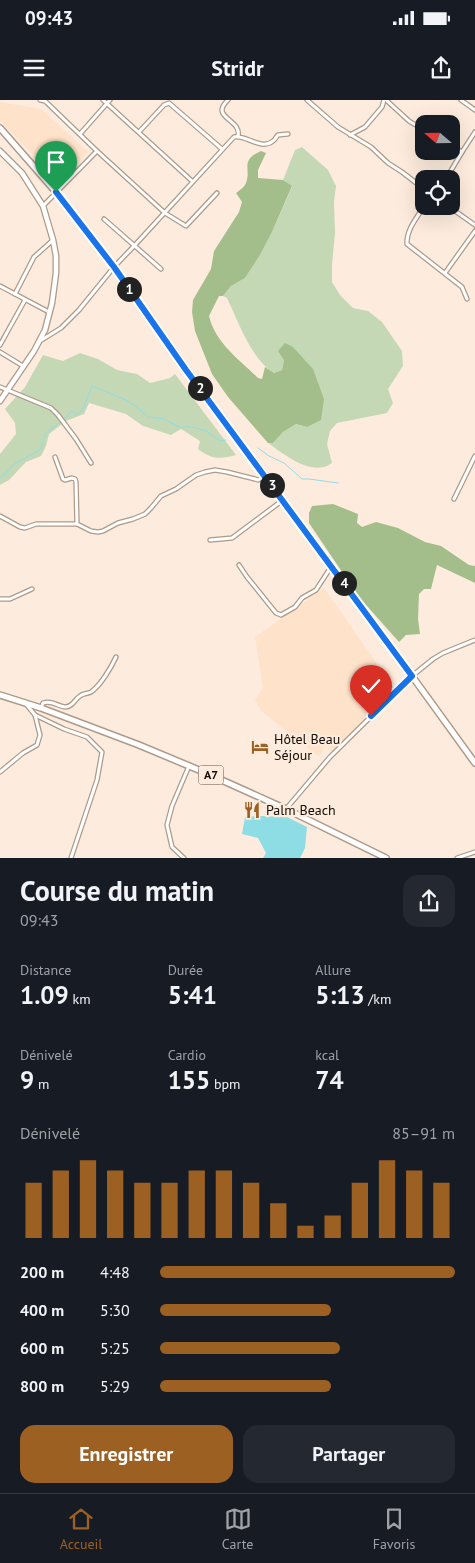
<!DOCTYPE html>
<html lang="fr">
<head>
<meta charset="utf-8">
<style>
  body { margin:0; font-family:"PT Sans",sans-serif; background:#242831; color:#f1f3f6; height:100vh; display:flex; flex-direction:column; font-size:19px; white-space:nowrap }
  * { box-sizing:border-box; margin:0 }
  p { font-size:16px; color:#9ea1a6 }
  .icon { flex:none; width:28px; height:28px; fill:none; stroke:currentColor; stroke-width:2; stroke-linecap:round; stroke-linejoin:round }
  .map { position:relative; height:758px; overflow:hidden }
  .drawer { display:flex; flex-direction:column; background:#171b24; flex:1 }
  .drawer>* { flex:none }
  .needle { width:32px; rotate:290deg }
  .buttons { position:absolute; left:415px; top:15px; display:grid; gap:10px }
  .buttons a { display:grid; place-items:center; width:45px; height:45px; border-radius:10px; background:#171b24; box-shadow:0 5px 20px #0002; font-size:25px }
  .pin { position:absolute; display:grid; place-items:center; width:42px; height:42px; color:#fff; margin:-51px -21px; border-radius:50% 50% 50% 0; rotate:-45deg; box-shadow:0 0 5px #0007 }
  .pin .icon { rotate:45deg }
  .km { position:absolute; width:25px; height:25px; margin:-12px; border-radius:50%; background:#222; color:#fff; font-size:14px; line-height:25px; text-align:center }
  .round { display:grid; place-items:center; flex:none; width:52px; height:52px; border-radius:15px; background:#242831 }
  .head { display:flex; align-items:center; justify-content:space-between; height:85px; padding:0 20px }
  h1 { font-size:28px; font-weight:700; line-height:38px }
  .figures { display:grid; grid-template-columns:repeat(3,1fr); gap:8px; height:85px; padding:5px 20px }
  .figures div { display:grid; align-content:center }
  .figures b { font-size:25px; font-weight:700 }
  .figures small { font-size:14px; font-weight:400 }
  .figures p { font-size:14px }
  .chart { height:140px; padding:10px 20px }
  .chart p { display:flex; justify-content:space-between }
  .chart svg { width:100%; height:90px; margin-top:5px; stroke:#9c6022; stroke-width:6 }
  .action { display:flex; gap:10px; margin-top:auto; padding:10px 20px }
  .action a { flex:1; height:58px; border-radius:15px; background:#9c6022; color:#fff; font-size:20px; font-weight:700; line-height:58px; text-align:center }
  .action a+a { background:#242831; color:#f1f3f6 }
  ul { padding:0 20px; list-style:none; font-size:16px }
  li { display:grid; grid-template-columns:80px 60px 1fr; align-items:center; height:38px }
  li i { height:12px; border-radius:6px; background:#9c6022 }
  .status { display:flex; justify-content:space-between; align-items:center; height:35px; padding:0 25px; background:#171b24; direction:ltr }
  .status svg { height:14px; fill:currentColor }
  header { display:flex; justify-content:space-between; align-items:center; height:65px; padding:0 20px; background:#171b24; font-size:22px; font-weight:700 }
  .dock { display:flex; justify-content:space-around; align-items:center; height:70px; border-top:1px solid #363941; background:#171b24; font-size:14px; color:#9ea1a6 }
  .dock a { display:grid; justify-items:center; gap:2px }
  .dock .selected { color:#9c6022 }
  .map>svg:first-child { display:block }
  .built { fill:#fee2ca }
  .green { fill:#c5d8b5 }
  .forest { fill:#a3be8a }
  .water { fill:#8edde4 }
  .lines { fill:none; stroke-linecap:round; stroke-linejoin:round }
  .stream { stroke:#8edde4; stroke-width:1 }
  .street-casing { stroke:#ae9a88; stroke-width:5.5 }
  .secondary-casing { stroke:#ae9a88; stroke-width:7 }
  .primary-casing { stroke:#ae9a88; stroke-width:8 }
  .street { stroke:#fff; stroke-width:3 }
  .secondary { stroke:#fff; stroke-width:4.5 }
  .primary { stroke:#fff; stroke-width:5 }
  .route-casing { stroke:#fff; stroke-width:10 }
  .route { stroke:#1a73e8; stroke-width:6 }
  .labels { text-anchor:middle; stroke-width:4.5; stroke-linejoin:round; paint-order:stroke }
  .shield { fill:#fdecdd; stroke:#594f46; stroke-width:1 }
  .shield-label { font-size:12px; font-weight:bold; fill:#130c06 }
  .poi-label { font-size:14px; fill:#130c06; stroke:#fdecdd; text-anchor:start }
</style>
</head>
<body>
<div class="status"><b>09:43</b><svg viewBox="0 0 49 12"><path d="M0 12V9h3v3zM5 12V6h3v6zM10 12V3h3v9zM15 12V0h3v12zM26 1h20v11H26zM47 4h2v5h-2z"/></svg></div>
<header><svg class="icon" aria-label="menu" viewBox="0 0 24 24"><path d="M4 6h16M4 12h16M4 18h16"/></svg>Stridr<svg class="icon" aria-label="share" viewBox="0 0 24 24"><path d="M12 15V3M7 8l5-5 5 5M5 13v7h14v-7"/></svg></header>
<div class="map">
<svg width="475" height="758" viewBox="0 0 475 758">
  <rect width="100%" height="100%" fill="#fdecdd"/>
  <g class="built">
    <polygon points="0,2 41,9 88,52 61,83 0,21"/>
    <polygon points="324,488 394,588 332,652 327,646 323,648 323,652 318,656 261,611 255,600 263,588 255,537"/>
  </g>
  <g class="green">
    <path d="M302 47 328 70 336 86 334 102 335 133 332 165V182L340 195 353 208 368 211 382 222 402 251 403 266 388 289 393 303 387 313 337 323 330 331 327 344 332 363C312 378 284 354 268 343H273L283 332 296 324 307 327 324 299 319 287 284 260 282 270 274 273C251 259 238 221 227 198L223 196 231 186 245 178 260 155 272 132 292 87 283 80 295 50Z"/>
    <path d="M80 253 98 259 117 270 137 274 150 283 170 278 175 274 236 355C220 359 212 360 198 349L200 341 181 329 171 335 143 326 126 314 89 303 84 314 66 321 49 334 46 346 41 356 26 362 9 380 0 385V354L16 334 15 323 5 309 25 287 43 255 63 261Z"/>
  </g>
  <g class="forest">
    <path d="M261 51 266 53 258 70V78L283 80 292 86 272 132 260 155 245 178 231 186 223 196H219L209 216C216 244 239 259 258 278L262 279 265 267 274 273 282 270 284 260 278 251 285 243 293 247 313 269 324 299 321 320 307 327 296 324 283 332 273 343H268L228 297 212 274 195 231 192 212 193 200 211 169 214 151 239 112 242 102 236 93C239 91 244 87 245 85 253 70 238 61 261 51Z"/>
    <polygon points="333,404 358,414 357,423 362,427 376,422 398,428 425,442 441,446 469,465 475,466 475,483 437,465 431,489 424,489 419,494 418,519 420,534 406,535 399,542 359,497 309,423 309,413 312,406"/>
  </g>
  <polygon class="water" points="262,716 287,717 307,727 305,748 300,758 263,758 266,753 258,738 242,734 245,717"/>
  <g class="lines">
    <g class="stream">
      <polyline points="64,320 71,311 77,314 82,311 92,286 124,299 133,304 148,317 164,319 179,327 193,327 206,331 220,341 226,340"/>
      <polyline points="258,348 269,356 284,363 302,379 309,379 338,383"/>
      <path d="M0 377 4 375 13 365 41 349C44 333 46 331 60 323"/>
    </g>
    <g class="street-casing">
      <g id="street">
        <polyline points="40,0 45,1 97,51 165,113 186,126 217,93"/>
        <polyline points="103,0 192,81"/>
        <path d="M228 0C209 18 242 19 238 36"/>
        <polyline points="307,0 338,27 371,47 388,63 402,72 424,89"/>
        <polyline points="386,0 409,21 424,30"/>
        <polyline points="461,0 475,10"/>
        <polyline points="139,32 164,5 169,3 222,49"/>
        <polyline points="80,34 110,0"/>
        <polyline points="350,35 365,27 382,7 384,0"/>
        <polyline points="462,52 475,32"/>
        <polyline points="446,79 462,52 451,45"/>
        <polyline points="43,106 97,51"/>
        <path d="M424 106C417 118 406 130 407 144L462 187 467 199"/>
        <polyline points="448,106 475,125"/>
        <polyline points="104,119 161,169"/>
        <polyline points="445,173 475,131"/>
        <polyline points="0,186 49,212"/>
        <polyline points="15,194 34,157 53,140"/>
        <path d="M40 241 61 228 79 210 114 167 135 145 234 37C245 34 261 51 273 41 275 40 276 37 278 35L288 34"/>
        <polyline points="0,245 25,200"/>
        <polyline points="0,252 23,266"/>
        <polyline points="0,287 51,308 58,315 76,339 91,363"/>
        <polyline points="55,357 63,379 65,380 72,378 75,379 76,382 77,424"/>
        <polyline points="454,399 475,356"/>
        <polyline points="0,416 20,427 25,428 36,424 77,424 91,431 98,432 103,431 118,423 133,419 145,414 151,408 161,396 176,389 196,375 205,372 215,370 227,372 255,379 258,380 265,376"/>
        <polyline points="210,440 232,438 283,400"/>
        <polyline points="239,465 247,477 276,513 281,515 295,507 302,498 316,490 331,467"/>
        <polyline points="0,499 10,499 32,489"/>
        <polyline points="26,604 35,615 64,629 87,637 102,652 97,680 71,758"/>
        <path d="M41 608 43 603C52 600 57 606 65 607 73 607 75 599 80 596 83 593 87 594 91 592 100 586 111 568 116 557"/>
        <polyline points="0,672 23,653 37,645 40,635 35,615"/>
        <polyline points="286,709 330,657 412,576 433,559 443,553 475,540"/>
        <polyline points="184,758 172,747 167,725 172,706 189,666"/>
        <polyline points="457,758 475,752"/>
      </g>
    </g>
    <g class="secondary-casing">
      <polyline id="secondary" points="0,51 22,73 43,106 53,140 56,156 56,173 52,203 45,230 34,251 0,301"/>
    </g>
    <g class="primary-casing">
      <g id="primary">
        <polyline points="0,28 56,92 114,167 187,270 412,576 475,663"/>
        <polyline points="0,595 41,608 139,645 206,673 286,709 386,758"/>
      </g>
    </g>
    <use href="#street" class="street"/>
    <use href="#secondary" class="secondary"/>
    <use href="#primary" class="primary"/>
  </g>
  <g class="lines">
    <g class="route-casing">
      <polyline id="route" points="56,92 114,167 186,270 412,576 371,616"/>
    </g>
    <use href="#route" class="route"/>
  </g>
  <defs>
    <g id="hotel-bare" transform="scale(1.35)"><path d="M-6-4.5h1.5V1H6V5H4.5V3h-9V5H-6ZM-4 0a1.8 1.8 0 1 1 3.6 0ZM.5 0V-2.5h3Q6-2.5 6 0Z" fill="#9c6022" stroke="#fdecdd" stroke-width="2.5" paint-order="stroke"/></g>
    <g id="restaurant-bare" transform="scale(1.35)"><path d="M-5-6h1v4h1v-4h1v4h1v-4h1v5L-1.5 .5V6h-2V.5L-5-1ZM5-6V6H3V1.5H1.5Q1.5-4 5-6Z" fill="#9c6022" stroke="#fdecdd" stroke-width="2.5" paint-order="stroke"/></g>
  </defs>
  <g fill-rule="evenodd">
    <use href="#hotel-bare" x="260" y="647"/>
    <use href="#restaurant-bare" x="252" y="710"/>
  </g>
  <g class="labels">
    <rect class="shield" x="198.5" y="665.5" width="25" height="19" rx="4"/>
    <g class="shield-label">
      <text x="211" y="679">A7</text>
    </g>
    <g class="poi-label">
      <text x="274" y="644">Hôtel Beau<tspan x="274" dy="16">Séjour</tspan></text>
      <text x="266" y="715">Palm Beach</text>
    </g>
  </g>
</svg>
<div class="buttons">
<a><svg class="needle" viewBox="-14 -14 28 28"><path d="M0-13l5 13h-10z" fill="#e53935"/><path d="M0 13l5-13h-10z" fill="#9ea1a6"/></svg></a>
<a><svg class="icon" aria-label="locate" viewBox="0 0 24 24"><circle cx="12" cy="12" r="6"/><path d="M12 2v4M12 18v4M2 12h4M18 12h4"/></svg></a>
</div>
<div class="pin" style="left:56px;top:92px;background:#1e9e55"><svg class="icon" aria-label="arrive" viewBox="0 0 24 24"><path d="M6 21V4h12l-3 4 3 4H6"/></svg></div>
<div class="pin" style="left:371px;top:616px;background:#d93025"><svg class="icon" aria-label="check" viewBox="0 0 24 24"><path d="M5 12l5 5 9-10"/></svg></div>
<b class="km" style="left:129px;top:189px">1</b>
<b class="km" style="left:200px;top:288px">2</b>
<b class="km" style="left:272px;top:385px">3</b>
<b class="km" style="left:344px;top:483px">4</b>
</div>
<section class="drawer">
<div class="head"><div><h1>Course du matin</h1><p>09:43</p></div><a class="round"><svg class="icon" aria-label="share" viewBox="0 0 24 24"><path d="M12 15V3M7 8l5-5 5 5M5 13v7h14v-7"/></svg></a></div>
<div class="figures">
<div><p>Distance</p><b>1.09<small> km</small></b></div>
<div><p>Durée</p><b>5:41</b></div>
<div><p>Allure</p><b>5:13<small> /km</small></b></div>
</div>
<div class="figures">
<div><p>Dénivelé</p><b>9<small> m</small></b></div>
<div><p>Cardio</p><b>155<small> bpm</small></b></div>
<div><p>kcal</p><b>74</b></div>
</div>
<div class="chart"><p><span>Dénivelé</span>85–91 m</p>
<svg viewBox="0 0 160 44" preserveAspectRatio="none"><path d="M5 44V17M15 44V11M25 44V6M35 44V11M45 44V17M55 44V17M65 44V11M75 44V11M85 44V17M95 44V27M105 44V38M115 44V33M125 44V17M135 44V6M145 44V11M155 44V17"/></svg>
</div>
<ul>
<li><b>200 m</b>4:48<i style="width:100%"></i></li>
<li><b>400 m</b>5:30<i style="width:58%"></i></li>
<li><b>600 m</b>5:25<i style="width:61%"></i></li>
<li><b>800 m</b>5:29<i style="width:58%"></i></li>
</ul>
<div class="action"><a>Enregistrer</a><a>Partager</a></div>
</section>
<nav class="dock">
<a class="selected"><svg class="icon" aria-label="home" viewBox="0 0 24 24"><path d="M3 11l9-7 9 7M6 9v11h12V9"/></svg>Accueil</a>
<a><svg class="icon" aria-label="map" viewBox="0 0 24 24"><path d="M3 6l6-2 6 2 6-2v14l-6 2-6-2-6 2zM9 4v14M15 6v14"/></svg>Carte</a>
<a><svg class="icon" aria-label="saved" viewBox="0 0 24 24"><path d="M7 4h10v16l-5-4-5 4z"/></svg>Favoris</a>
</nav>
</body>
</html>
